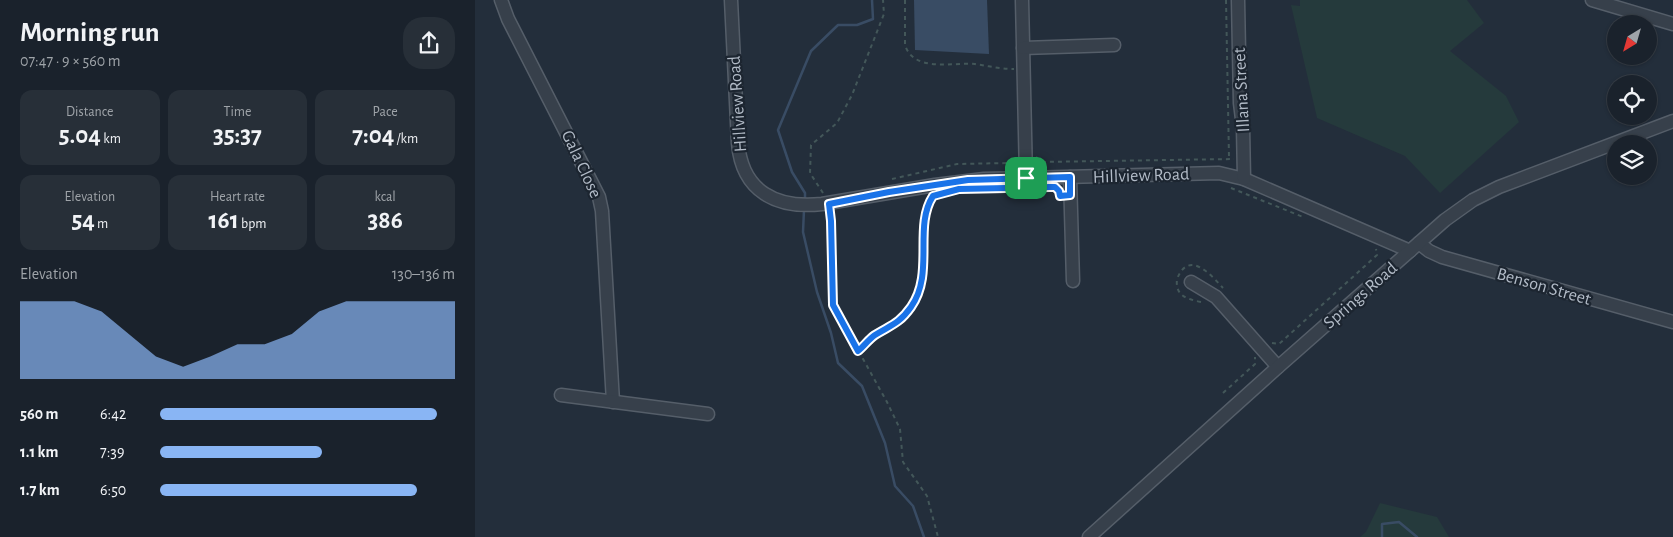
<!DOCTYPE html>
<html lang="en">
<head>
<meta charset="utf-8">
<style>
  body { margin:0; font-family:"Alegreya Sans",sans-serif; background:#272f38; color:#f1f3f6; height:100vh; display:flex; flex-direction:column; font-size:19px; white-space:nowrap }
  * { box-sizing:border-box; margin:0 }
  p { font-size:16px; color:#9fa4a9 }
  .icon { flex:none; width:28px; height:28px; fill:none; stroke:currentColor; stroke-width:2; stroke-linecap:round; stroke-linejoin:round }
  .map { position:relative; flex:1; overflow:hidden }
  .drawer { display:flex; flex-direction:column; background:#1a222c; width:475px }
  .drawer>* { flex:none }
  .needle { width:32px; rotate:217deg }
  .tools { position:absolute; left:1132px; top:15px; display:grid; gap:10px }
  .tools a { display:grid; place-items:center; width:50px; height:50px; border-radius:50%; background:#1a222c; box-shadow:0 1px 4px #0004,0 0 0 1px #383f48; font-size:25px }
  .pin { position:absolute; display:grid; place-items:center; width:42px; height:42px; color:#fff; margin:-21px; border-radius:10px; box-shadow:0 2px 8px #0006 }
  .round { display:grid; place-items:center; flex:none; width:52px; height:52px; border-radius:20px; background:#272f38 }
  .overview { display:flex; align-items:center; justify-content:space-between; height:85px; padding:0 20px }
  h1 { font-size:28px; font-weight:700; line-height:38px }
  .figures { display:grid; grid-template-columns:repeat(3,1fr); gap:8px; height:85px; padding:5px 20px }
  .figures div { display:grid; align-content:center; border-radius:12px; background:#272f38; text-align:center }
  .figures b { font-size:25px; font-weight:700 }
  .figures small { font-size:14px; font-weight:400 }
  .figures p { font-size:14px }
  .chart { height:140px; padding:10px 20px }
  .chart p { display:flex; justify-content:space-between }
  .chart svg { width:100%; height:90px; margin-top:5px; fill:#89b5f4; opacity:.7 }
  ul { padding:0 20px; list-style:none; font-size:16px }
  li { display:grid; grid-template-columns:80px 60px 1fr; align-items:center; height:38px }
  li i { height:12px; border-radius:6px; background:#89b5f4 }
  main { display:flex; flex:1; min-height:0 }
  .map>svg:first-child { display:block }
  .green { fill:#253a3c }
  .water { fill:#394c64 }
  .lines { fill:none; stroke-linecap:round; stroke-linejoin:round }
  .stream { stroke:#394c64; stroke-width:2.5 }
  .minor-casing { stroke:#555e69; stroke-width:15 }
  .path { stroke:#435759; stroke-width:2; stroke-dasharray:4 4; stroke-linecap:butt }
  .minor { stroke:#37404b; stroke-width:12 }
  .route-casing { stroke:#fff; stroke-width:10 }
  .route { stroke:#1a73e8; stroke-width:6 }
  .labels { text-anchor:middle; stroke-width:4.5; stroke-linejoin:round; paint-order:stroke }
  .street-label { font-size:18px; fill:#b2bbc7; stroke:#1c2530 }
</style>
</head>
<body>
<main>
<section class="drawer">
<div class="overview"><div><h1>Morning run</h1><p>07:47 · 9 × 560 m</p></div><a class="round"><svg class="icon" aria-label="share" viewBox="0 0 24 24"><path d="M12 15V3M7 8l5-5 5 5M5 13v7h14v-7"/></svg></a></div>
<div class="figures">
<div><p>Distance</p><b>5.04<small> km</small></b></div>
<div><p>Time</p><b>35:37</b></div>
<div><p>Pace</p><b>7:04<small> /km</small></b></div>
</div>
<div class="figures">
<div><p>Elevation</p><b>54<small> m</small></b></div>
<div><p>Heart rate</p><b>161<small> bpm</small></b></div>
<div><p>kcal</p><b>386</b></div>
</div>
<div class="chart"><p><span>Elevation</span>130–136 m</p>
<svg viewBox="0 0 160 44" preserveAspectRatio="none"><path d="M0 44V6L10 6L20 6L30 11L40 22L50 33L60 38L70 33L80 27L90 27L100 22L110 11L120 6L130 6L140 6L150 6L160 6V44z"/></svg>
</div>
<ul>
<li><b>560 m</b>6:42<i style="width:94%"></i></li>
<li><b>1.1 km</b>7:39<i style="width:55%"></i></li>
<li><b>1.7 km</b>6:50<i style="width:87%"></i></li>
</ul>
</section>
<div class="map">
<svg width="1198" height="537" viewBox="0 0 1198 537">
  <rect width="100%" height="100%" fill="#232e3b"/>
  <g class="green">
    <polygon points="825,0 992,0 1009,23 975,51 1031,96 1044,122 965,193 930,156 842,118 816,5 825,6"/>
    <polygon points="905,503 962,517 974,537 885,537 891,532"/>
  </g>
  <polygon class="water" points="439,0 512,0 514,54 440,50"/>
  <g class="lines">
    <g class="stream">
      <polyline points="330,202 330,193 317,172 303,130 336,51 363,25 382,25 398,19 397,0"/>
      <polyline points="329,210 328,232 342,292 356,333 363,363 387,386 410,443 420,486 438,506 449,537"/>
      <polyline points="907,537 907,524 924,522 942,537"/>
    </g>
    <g class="minor-casing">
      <g id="minor">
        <polyline points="26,0 33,19 124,197 127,211 138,402"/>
        <path d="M256 0 263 143C267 192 302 209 347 204L460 185 509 179 744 173 769 179 935 251"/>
        <polyline points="547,0 551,177"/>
        <polyline points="763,0 765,103 768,127 769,179"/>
        <polyline points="1117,0 1198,24"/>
        <polyline points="548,48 639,45"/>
        <polyline points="595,177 598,281"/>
        <polyline points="944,243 954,251 967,257 1198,322"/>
        <polyline points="716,282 741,297 803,367"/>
        <polyline points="86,395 233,414"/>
        <polyline points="614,537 803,367 970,220 998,200 1024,187 1198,121"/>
      </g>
    </g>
    <g class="path">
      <path d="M430 0V45C439 73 478 62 500 64 513 66 525 69 539 69"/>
      <polyline points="751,0 754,158"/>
      <polyline points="561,157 566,162 759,159"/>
      <polyline points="417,179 482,164 535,163 539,159"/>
      <polyline points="756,188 828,217"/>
      <polyline points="348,193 335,173 336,145 362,123 377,95 409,14 408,0"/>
      <polyline points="355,214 358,305 412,402 425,429 428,462 452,496 463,537"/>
      <path d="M726 302C712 299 700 296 702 279 714 249 736 275 748 288"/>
      <polyline points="797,343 804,344 902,255 901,249"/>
      <polyline points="383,351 399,336 418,326 439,302 447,282 450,229 458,196"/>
      <polyline points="748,393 780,364 780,357"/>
    </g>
    <use href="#minor" class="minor"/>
  </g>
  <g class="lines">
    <g class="route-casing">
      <path id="route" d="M595 177V195L585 196 584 191 580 187H575L484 189 458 196C438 227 460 273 436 307 424 324 416 325 400 335 394 339 389 346 383 351L358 305 356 221 354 204 414 192 493 180Z"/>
    </g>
    <use href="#route" class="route"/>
  </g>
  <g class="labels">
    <g class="street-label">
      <text transform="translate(766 90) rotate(-93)" y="6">Illana Street</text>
      <text transform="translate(262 104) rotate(-94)" y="6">Hillview Road</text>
      <text transform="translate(107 164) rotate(65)" y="6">Gala Close</text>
      <text transform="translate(666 175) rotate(-2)" y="6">Hillview Road</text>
      <text transform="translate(1069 286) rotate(16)" y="6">Benson Street</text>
      <text transform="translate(885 295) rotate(-41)" y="6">Springs Road</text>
    </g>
  </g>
</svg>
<div class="tools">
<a><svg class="needle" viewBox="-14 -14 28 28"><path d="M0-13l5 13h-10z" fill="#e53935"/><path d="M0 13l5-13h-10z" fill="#9fa4a9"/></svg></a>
<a><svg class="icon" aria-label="locate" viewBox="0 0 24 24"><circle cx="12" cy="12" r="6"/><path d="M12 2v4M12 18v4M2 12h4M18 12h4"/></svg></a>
<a><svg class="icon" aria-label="layers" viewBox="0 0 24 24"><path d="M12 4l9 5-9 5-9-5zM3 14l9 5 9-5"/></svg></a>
</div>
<div class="pin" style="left:551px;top:178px;background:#1e9e55"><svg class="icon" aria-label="arrive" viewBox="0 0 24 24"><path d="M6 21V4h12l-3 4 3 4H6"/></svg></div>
</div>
</main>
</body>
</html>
